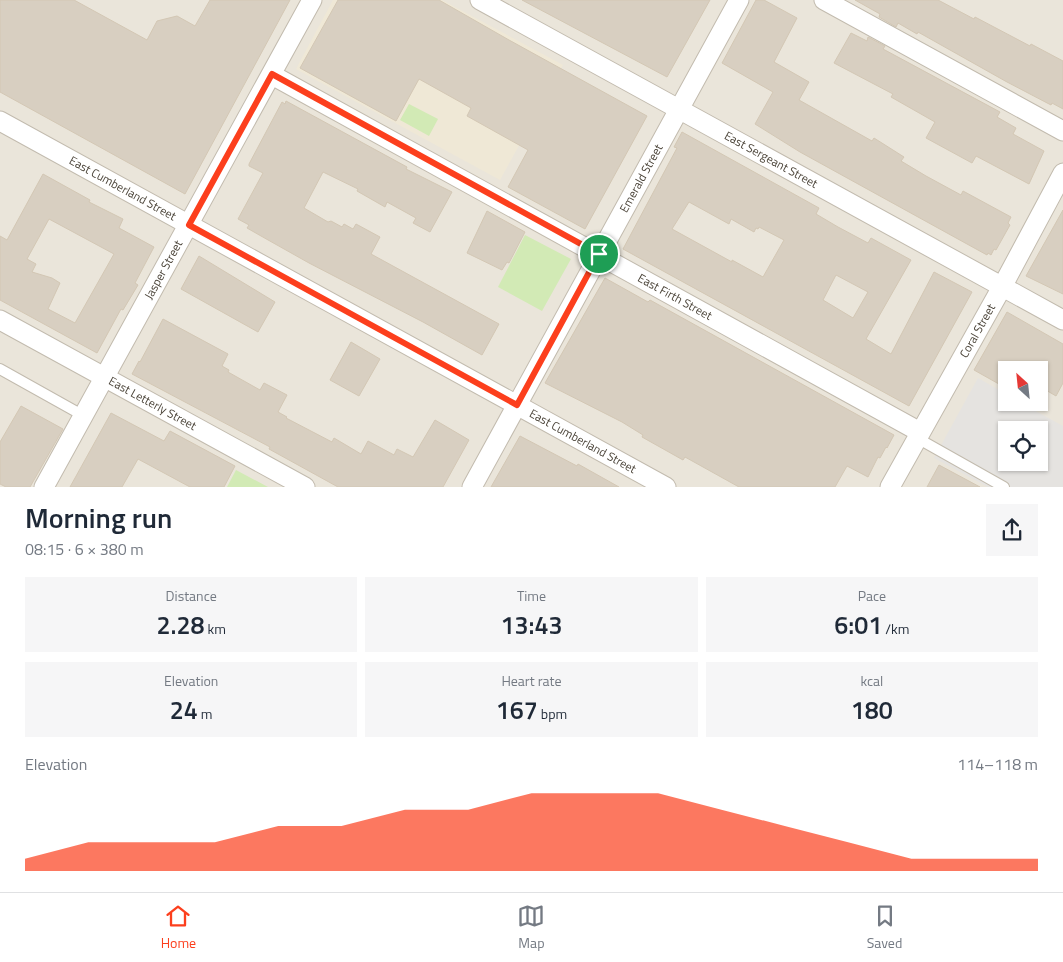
<!DOCTYPE html>
<html lang="en">
<head>
<meta charset="utf-8">
<style>
  body { margin:0; font-family:"Titillium Web",sans-serif; background:#f6f6f7; color:#1f2937; height:100vh; display:flex; flex-direction:column; font-size:19px; white-space:nowrap }
  * { box-sizing:border-box; margin:0 }
  p { font-size:16px; color:#747a83 }
  .icon { flex:none; width:28px; height:28px; fill:none; stroke:currentColor; stroke-width:2; stroke-linecap:round; stroke-linejoin:round }
  .map { position:relative; height:487px; overflow:hidden }
  .side { display:flex; flex-direction:column; background:#fff; flex:1 }
  .side>* { flex:none }
  .needle { width:32px; rotate:333deg }
  .fabs { position:absolute; left:998px; top:361px; display:grid; gap:10px }
  .fabs a { display:grid; place-items:center; width:50px; height:50px; border-radius:0px; background:#fff; box-shadow:0 1px 4px #0004; font-size:25px }
  .pin { position:absolute; display:grid; place-items:center; width:42px; height:42px; color:#fff; margin:-21px; border:2px solid #fff; border-radius:50%; box-shadow:0 1px 5px #0007 }
  .round { display:grid; place-items:center; flex:none; width:52px; height:52px; border-radius:0px; background:#f6f6f7 }
  .summary { display:flex; align-items:center; justify-content:space-between; height:85px; padding:0 25px }
  h1 { font-size:28px; font-weight:600; line-height:38px }
  .figures { display:grid; grid-template-columns:repeat(3,1fr); gap:8px; height:85px; padding:5px 25px }
  .figures div { display:grid; align-content:center; border-radius:0px; background:#f6f6f7; text-align:center }
  .figures b { font-size:25px; font-weight:600 }
  .figures small { font-size:14px; font-weight:400 }
  .figures p { font-size:14px }
  .chart { height:140px; padding:10px 25px }
  .chart p { display:flex; justify-content:space-between }
  .chart svg { width:100%; height:90px; margin-top:5px; fill:#fc3f1d; opacity:.7 }
  .dock { display:flex; justify-content:space-around; align-items:center; height:70px; border-top:1px solid #e0e1e3; background:#fff; font-size:14px; color:#747a83 }
  .dock a { display:grid; justify-items:center; gap:2px }
  .dock .active { color:#fc3f1d }
  .map>svg:first-child { display:block }
  .residential { fill:#eae5da; fill-rule:evenodd }
  .education { fill:#efe8d6 }
  .green { fill:#d2eab5 }
  .parking { fill:#e5e3e0; fill-rule:evenodd }
  .building { fill:#d8cfc1; stroke:#d3c7b4; fill-rule:evenodd }
  .lines { fill:none; stroke-linecap:round; stroke-linejoin:round }
  .lane-casing { stroke:#c2bbae; stroke-width:12 }
  .street-casing { stroke:#c2bbae; stroke-width:21 }
  .lane { stroke:#fff; stroke-width:10 }
  .street { stroke:#fff; stroke-width:19 }
  .route-casing { stroke:#fff; stroke-width:10 }
  .route { stroke:#fc3f1d; stroke-width:6 }
  .labels { text-anchor:middle; stroke-width:4; stroke-linejoin:round; paint-order:stroke }
  .street-label { font-size:12px; fill:#4b4439; stroke:#fff }
</style>
</head>
<body>
<div class="map">
<svg width="1063" height="487" viewBox="0 0 1063 487">
  <rect width="100%" height="100%" fill="#f6f3ec"/>
  <path class="residential" d="M0 0H1063V487H0ZM1006 370H1039V402H1006ZM1006 430H1039V462H1006Z"/>
  <polygon class="education" points="333,0 442,0 563,65 500,180 296,69"/>
  <g class="green">
    <polygon points="409,104 438,119 429,136 400,120"/>
    <polygon points="525,235 571,259 542,311 498,287"/>
    <polygon points="236,470 268,487 227,487"/>
  </g>
  <path class="parking" d="M978 378 1006 394V402L1021 403 1063 426V487H988L934 458ZM1006 430H1039V462H1006Z"/>
  <g class="building">
    <polygon points="0,0 74,0 147,40 157,21 177,16 195,26 210,0 290,0 185,194 0,92"/>
    <polygon points="338,0 439,0 509,40 647,116 585,229 508,187 528,150 467,116 471,108 419,79 396,121 300,68"/>
    <polygon points="522,0 710,0 667,77"/>
    <polygon points="756,0 764,0 797,18 774,62 809,82 799,100 872,141 874,138 904,157 901,161 926,176 961,195 963,191 1011,217 1008,223 1010,225 996,250 994,249 991,255 988,253 987,255 800,152 755,124 773,92 722,63"/>
    <polygon points="855,0 938,0 974,19 975,17 1030,46 1031,44 1063,61 1063,109 1052,103 1051,105 1007,82 918,32 917,34 898,23 896,27 879,17 880,14"/>
    <polygon points="851,33 867,41 868,37 885,46 883,49 1000,112 997,117 1016,128 1013,134 1044,151 1029,184 976,156 972,163 926,138 935,122 891,97 893,94 834,63"/>
    <polygon points="286,101 407,167 406,169 452,192 430,232 413,223 416,218 387,202 385,207 357,191 358,189 323,172 304,208 328,222 331,221 342,227 344,224 353,229 356,224 380,237 371,254 499,324 482,355 423,322 309,263 261,236 247,228 249,225 238,219 263,173 249,166 249,164 282,102 285,104"/>
    <path d="M682 132 819 208 816 214 838 227 868 243 871 238 911 260 866 339 891 354 934 272 972 292 909 406 623 249 677 148 674 147ZM689 202 729 224 731 219 754 232 756 228 758 229 759 227 784 240 763 277 732 260V262L672 229ZM836 275 868 292 853 318 823 300Z"/>
    <path d="M43 174 90 200 89 202 123 219 119 228 154 247 135 283 138 285 123 310 121 309 97 353 0 300V236L7 240ZM49 219 114 254 75 323 48 309 60 283 52 278 32 272 36 264 27 259Z"/>
    <polygon points="1063,210 1063,294 1026,276"/>
    <polygon points="487,211 525,232 509,263 507,262 502,270 467,253"/>
    <polygon points="199,256 275,302 258,332 181,289"/>
    <polygon points="605,278 648,302 650,300 894,435 887,448 886,447 880,458 878,457 868,477 847,466 835,487 739,487 685,457 683,460 642,437 643,435 622,422 545,383"/>
    <polygon points="1007,312 1063,344 1063,383 1056,396 1039,386 1039,370 1006,370 1006,388 974,370"/>
    <polygon points="163,319 228,354 222,366 229,370 228,372 260,390 264,383 287,395 278,412 287,417 286,418 332,442 334,438 361,454 368,441 394,455 397,449 413,457 435,420 469,440 443,487 338,487 269,449 270,447 132,374 139,361 140,362"/>
    <polygon points="351,342 380,359 359,396 330,380"/>
    <polygon points="21,406 63,429 30,487 6,487 0,484 0,442"/>
    <polygon points="111,413 164,441 170,431 235,466 224,487 190,487 138,459 122,487 70,487"/>
    <polygon points="520,436 577,466 578,464 619,487 491,487"/>
    <polygon points="939,465 980,487 927,487"/>
  </g>
  <g class="lines">
    <g class="lane-casing">
      <g id="lane">
        <polyline points="0,369 84,416"/>
        <polyline points="917,438 1004,487"/>
      </g>
    </g>
    <g class="street-casing">
      <g id="street">
        <path id="s1" d="M480 0 1063 320"/>
        <polyline points="824,0 1063,131"/>
        <path id="s2" d="M272 75 920 432"/>
        <path id="s3" d="M0 121 666 487"/>
        <path id="s4" d="M0 320 305 487"/>
        <path id="s5" d="M44 487 312 0"/>
        <path id="s6" d="M472 487 739 0"/>
        <path id="s7" d="M890 487 1002 287 1063 173"/>
      </g>
    </g>
    <use href="#lane" class="lane"/>
    <use href="#street" class="street"/>
  </g>
  <g class="lines">
    <g class="route-casing">
      <polygon id="route" points="272,74 599,254 517,405 189,225"/>
    </g>
    <use href="#route" class="route"/>
  </g>
  <g class="labels">
    <g class="street-label">
      <text dy="4" stroke="none"><textPath href="#s1" startOffset="332">East Sergeant Street</textPath></text>
      <text dy="4" stroke="none"><textPath href="#s6" startOffset="352">Emerald Street</textPath></text>
      <text dy="4" stroke="none"><textPath href="#s3" startOffset="140">East Cumberland Street</textPath></text>
      <text dy="4" stroke="none"><textPath href="#s5" startOffset="248">Jasper Street</textPath></text>
      <text dy="4" stroke="none"><textPath href="#s2" startOffset="460">East Firth Street</textPath></text>
      <text dy="4" stroke="none"><textPath href="#s7" startOffset="179">Coral Street</textPath></text>
      <text dy="4" stroke="none"><textPath href="#s4" startOffset="174">East Letterly Street</textPath></text>
      <text dy="4" stroke="none"><textPath href="#s3" startOffset="665">East Cumberland Street</textPath></text>
    </g>
  </g>
</svg>
<div class="fabs">
<a><svg class="needle" viewBox="-14 -14 28 28"><path d="M0-13l5 13h-10z" fill="#e53935"/><path d="M0 13l5-13h-10z" fill="#747a83"/></svg></a>
<a><svg class="icon" aria-label="locate" viewBox="0 0 24 24"><circle cx="12" cy="12" r="6"/><path d="M12 2v4M12 18v4M2 12h4M18 12h4"/></svg></a>
</div>
<div class="pin" style="left:599px;top:254px;background:#1e9e55"><svg class="icon" aria-label="arrive" viewBox="0 0 24 24"><path d="M6 21V4h12l-3 4 3 4H6"/></svg></div>
</div>
<section class="side">
<div class="summary"><div><h1>Morning run</h1><p>08:15 · 6 × 380 m</p></div><a class="round"><svg class="icon" aria-label="share" viewBox="0 0 24 24"><path d="M12 15V3M7 8l5-5 5 5M5 13v7h14v-7"/></svg></a></div>
<div class="figures">
<div><p>Distance</p><b>2.28<small> km</small></b></div>
<div><p>Time</p><b>13:43</b></div>
<div><p>Pace</p><b>6:01<small> /km</small></b></div>
</div>
<div class="figures">
<div><p>Elevation</p><b>24<small> m</small></b></div>
<div><p>Heart rate</p><b>167<small> bpm</small></b></div>
<div><p>kcal</p><b>180</b></div>
</div>
<div class="chart"><p><span>Elevation</span>114–118 m</p>
<svg viewBox="0 0 160 44" preserveAspectRatio="none"><path d="M0 44V38L10 30L20 30L30 30L40 22L50 22L60 14L70 14L80 6L90 6L100 6L110 14L120 22L130 30L140 38L150 38L160 38V44z"/></svg>
</div>
</section>
<nav class="dock">
<a class="active"><svg class="icon" aria-label="home" viewBox="0 0 24 24"><path d="M3 11l9-7 9 7M6 9v11h12V9"/></svg>Home</a>
<a><svg class="icon" aria-label="map" viewBox="0 0 24 24"><path d="M3 6l6-2 6 2 6-2v14l-6 2-6-2-6 2zM9 4v14M15 6v14"/></svg>Map</a>
<a><svg class="icon" aria-label="saved" viewBox="0 0 24 24"><path d="M7 4h10v16l-5-4-5 4z"/></svg>Saved</a>
</nav>
</body>
</html>
